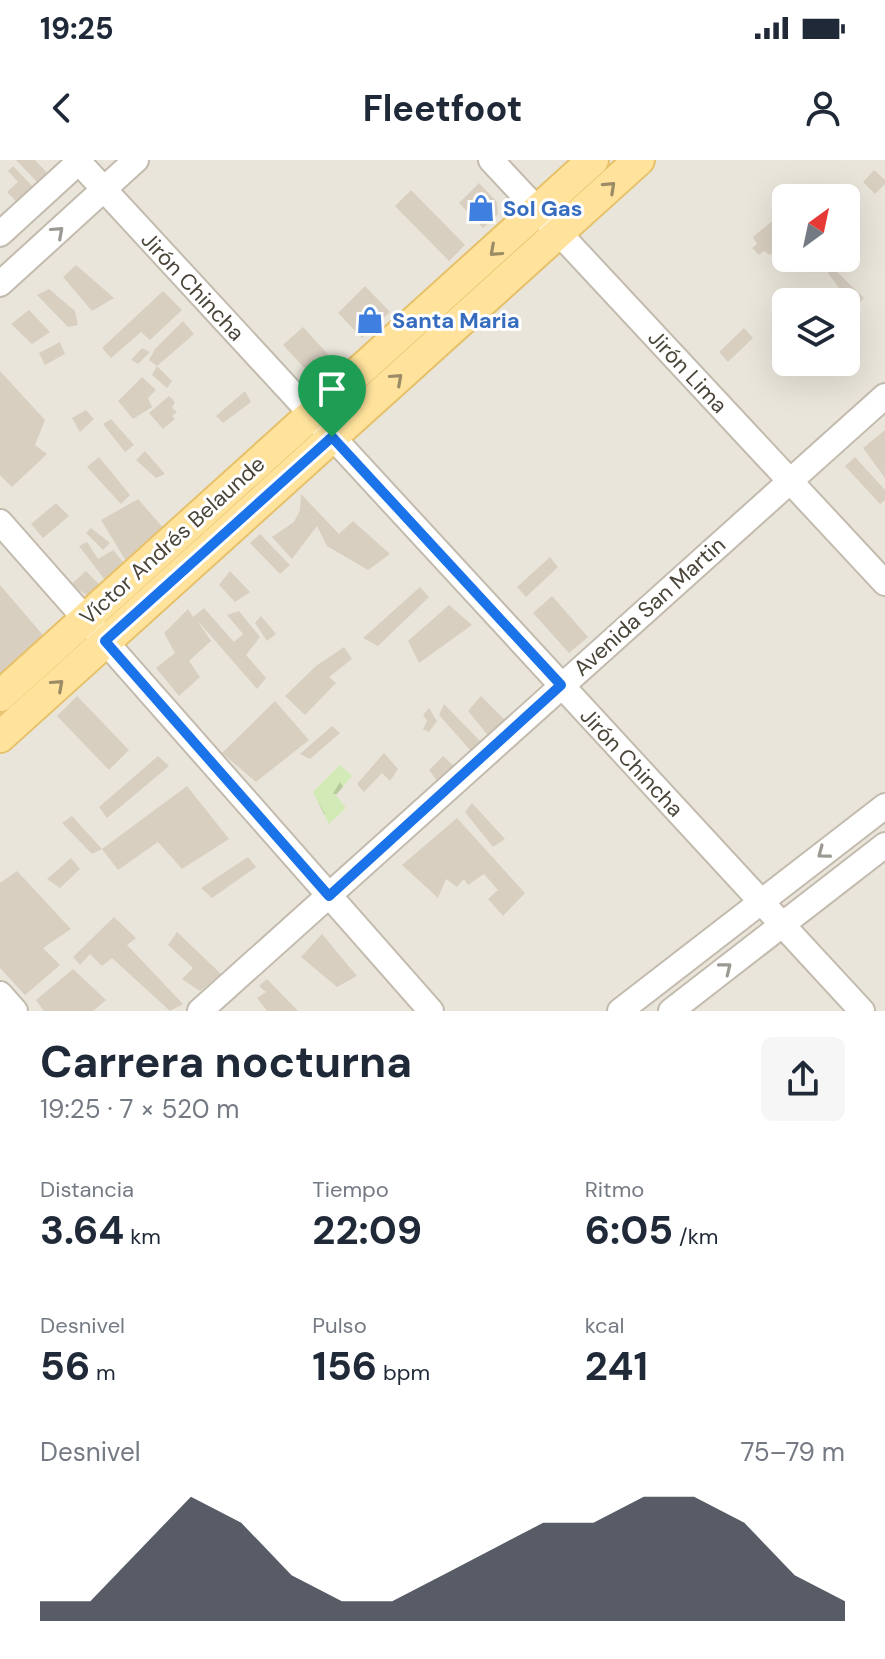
<!DOCTYPE html>
<html lang="es">
<head>
<meta charset="utf-8">
<style>
  body { margin:0; font-family:"DM Sans",sans-serif; background:#f6f6f7; color:#1f2937; height:100vh; display:flex; flex-direction:column; font-size:30px; white-space:nowrap }
  * { box-sizing:border-box; margin:0 }
  p { font-size:26px; color:#747a83 }
  .icon { flex:none; width:44px; height:44px; fill:none; stroke:currentColor; stroke-width:2; stroke-linecap:round; stroke-linejoin:round }
  .map { position:relative; height:851px; overflow:hidden }
  .panel { display:flex; flex-direction:column; background:#fff; flex:1 }
  .panel>* { flex:none }
  .needle { width:52px; rotate:33deg }
  .fabs { position:absolute; left:772px; top:24px; display:grid; gap:16px }
  .fabs a { display:grid; place-items:center; width:88px; height:88px; border-radius:12px; background:#fff; box-shadow:0 8px 32px #0002; font-size:40px }
  .pin { position:absolute; display:grid; place-items:center; width:68px; height:68px; color:#fff; margin:-82px -34px; border-radius:50% 50% 50% 0; rotate:-45deg; box-shadow:0 0 8px #0007 }
  .pin .icon { rotate:45deg }
  .round { display:grid; place-items:center; flex:none; width:84px; height:84px; border-radius:12px; background:#f6f6f7 }
  .summary { display:flex; align-items:center; justify-content:space-between; height:136px; padding:0 40px }
  h1 { font-size:44px; font-weight:700; line-height:60px }
  .stats { display:grid; grid-template-columns:repeat(3,1fr); gap:12px; height:136px; padding:8px 40px }
  .stats div { display:grid; align-content:center }
  .stats b { font-size:40px; font-weight:700 }
  .stats small { font-size:22px; font-weight:400 }
  .stats p { font-size:22px }
  .chart { height:224px; padding:16px 40px }
  .chart p { display:flex; justify-content:space-between }
  .chart svg { width:100%; height:144px; margin-top:8px; fill:#111827; opacity:.7 }
  .status { display:flex; justify-content:space-between; align-items:center; height:56px; padding:0 40px; background:#fff; direction:ltr }
  .status svg { height:22px; fill:currentColor }
  header { display:flex; justify-content:space-between; align-items:center; height:104px; padding:0 40px; background:#fff; font-size:36px; font-weight:700 }
  .map>svg:first-child { display:block }
  .residential { fill:#eae5da; fill-rule:evenodd }
  .forest { fill:url(#forest-firs) }
  .building { fill:#d8cfc1 }
  .lines { fill:none; stroke-linecap:round; stroke-linejoin:round }
  .minor-casing { stroke:#c2bbae; stroke-width:28 }
  .major-casing { stroke:#e6c16a; stroke-width:34 }
  .minor { stroke:#fff; stroke-width:24 }
  .major { stroke:#ffe39c; stroke-width:30 }
  .oneway { stroke:#9c8c66 }
  .oneway2 { stroke:#9c9892 }
  .route-casing { stroke:#fff; stroke-width:16 }
  .route { stroke:#1a73e8; stroke-width:10 }
  .labels { text-anchor:middle; stroke-width:6; stroke-linejoin:round; paint-order:stroke }
  .shop-label { font-size:22px; font-weight:bold; fill:#366cbe; stroke:#fff; text-anchor:start }
  .street-label { font-size:22px; fill:#4b4439; stroke:#fff }
</style>
</head>
<body>
<div class="status"><b>19:25</b><svg viewBox="0 0 49 12"><path d="M0 12V9h3v3zM5 12V6h3v6zM10 12V3h3v9zM15 12V0h3v12zM26 1h20v11H26zM47 4h2v5h-2z"/></svg></div>
<header><svg class="icon" aria-label="back" viewBox="0 0 24 24"><path d="M15 5l-7 7 7 7"/></svg>Fleetfoot<svg class="icon" aria-label="person" viewBox="0 0 24 24"><circle cx="12" cy="8" r="4"/><path d="M4 21q1-7 8-7t8 7"/></svg></header>
<div class="map">
<svg width="885" height="851" viewBox="0 0 885 851">
  <defs>
    <pattern id="forest-firs" width="22" height="20" patternUnits="userSpaceOnUse" patternTransform="scale(2)"><rect width="22" height="20" fill="#d2eab5"/><path d="M5 1l3.5 6h-7zM16 11l3.5 6h-7z" fill="#b6ca9c"/></pattern>
  </defs>
  <rect width="100%" height="100%" fill="#f6f3ec"/>
  <path class="residential" d="M0 0H885V851H0ZM786 38H846V98H786ZM786 142H846V202H786Z"/>
  <polygon class="forest" points="340,605 352,616 336,635 346,648 329,664 313,632"/>
  <g class="building">
    <polygon points="16,0 35,0 50,16 40,25"/>
    <polygon points="13,6 36,30 20,45 7,32 18,22 8,11"/>
    <polygon points="874,10 885,20 885,24 875,34 863,22"/>
    <polygon points="479,23 497,42 498,54 483,68 459,43"/>
    <polygon points="411,30 465,85 449,101 395,46"/>
    <polygon points="847,31 861,43 846,56 846,38 840,38"/>
    <polygon points="771,62 786,81 770,95 764,91 759,95 752,88 757,84 753,77"/>
    <polygon points="76,105 114,138 92,151 63,117"/>
    <polygon points="832,107 864,138 854,148 844,140 844,135 828,113"/>
    <polygon points="365,126 390,152 362,178 338,153"/>
    <polygon points="49,129 75,151 78,165 68,167 37,135"/>
    <polygon points="163,131 182,150 150,180 141,172 111,198 102,188"/>
    <polygon points="29,150 50,172 32,184 11,164"/>
    <polygon points="183,161 194,174 157,206 149,200 155,189"/>
    <polygon points="303,167 336,203 322,216 310,214 283,185"/>
    <polygon points="744,168 753,178 728,202 719,192"/>
    <polygon points="60,182 65,194 45,205 39,193"/>
    <polygon points="142,188 150,192 138,204 131,200"/>
    <polygon points="157,206 172,221 167,228 152,215"/>
    <polygon points="0,211 45,260 35,285 47,294 12,327 0,315"/>
    <polygon points="142,217 156,230 148,238 152,247 133,259 118,241"/>
    <polygon points="245,231 251,242 223,263 216,256"/>
    <polygon points="169,236 175,242 172,248 177,252 172,256 175,259 163,269 149,253"/>
    <polygon points="86,250 94,259 80,272 72,258"/>
    <polygon points="111,259 134,285 125,292 103,264"/>
    <polygon points="885,270 885,318 863,288"/>
    <polygon points="145,291 165,314 156,318 136,300"/>
    <polygon points="99,297 130,335 121,344 87,307"/>
    <polygon points="855,297 885,330 885,340 880,344 845,306"/>
    <polygon points="301,334 339,374 353,361 390,394 368,410 327,386 317,366 292,399 272,377 294,362 300,350"/>
    <polygon points="138,339 165,370 129,406 101,360"/>
    <polygon points="56,343 69,356 43,378 31,364"/>
    <polygon points="91,368 110,383 103,390 86,373"/>
    <polygon points="260,374 290,405 280,414 250,383"/>
    <polygon points="87,382 98,399 113,390 130,410 124,416 115,409 105,420 79,386"/>
    <polygon points="550,397 558,407 526,437 517,427"/>
    <polygon points="86,411 102,427 96,436 92,431 87,435 70,425"/>
    <polygon points="230,411 250,432 235,442 219,425"/>
    <polygon points="0,425 48,481 0,522"/>
    <polygon points="420,427 429,437 378,486 363,478"/>
    <polygon points="552,436 588,477 569,493 533,453"/>
    <polygon points="449,445 472,465 419,503 408,481"/>
    <polygon points="204,448 234,482 243,474 227,455 239,451 260,477 246,495 266,518 257,529 197,460 211,481 189,501 200,517 179,536 156,508 175,493 164,473 188,449 193,457"/>
    <polygon points="261,456 276,474 267,481 255,463"/>
    <polygon points="344,487 352,499 329,517 336,523 305,555 285,536 316,506"/>
    <polygon points="77,536 129,590 109,610 57,556"/>
    <polygon points="481,536 508,563 491,579 468,551"/>
    <polygon points="275,541 309,580 256,622 222,593"/>
    <polygon points="444,544 484,585 470,590 439,555"/>
    <polygon points="429,548 437,561 429,572 423,569 427,561 423,555"/>
    <polygon points="332,566 340,573 310,599 300,594"/>
    <polygon points="384,593 398,609 390,621 382,613 364,632 357,624"/>
    <polygon points="158,596 169,606 107,658 99,647"/>
    <polygon points="443,596 454,606 440,625 429,610"/>
    <polygon points="187,626 229,679 182,709 158,682 118,710 102,689"/>
    <polygon points="472,643 505,679 493,687 465,652"/>
    <polygon points="72,656 102,689 92,694 62,663"/>
    <polygon points="457,658 525,733 503,756 488,739 498,730 484,714 468,725 464,719 457,727 446,719 438,738 402,705"/>
    <polygon points="248,697 256,707 212,738 201,728"/>
    <polygon points="71,698 80,709 60,728 47,719"/>
    <polygon points="17,711 71,769 43,788 60,805 25,835 0,808 0,723"/>
    <polygon points="114,757 136,778 127,785 183,844 170,851 112,798 102,806 90,794 80,805 73,797"/>
    <polygon points="177,772 221,814 200,831 182,819 193,808 168,785"/>
    <polygon points="322,774 357,816 337,827 301,797"/>
    <polygon points="73,809 106,840 93,851 44,851 36,840"/>
    <polygon points="267,819 298,851 267,851 257,838 266,832 259,826"/>
  </g>
  <g class="lines">
    <g class="minor-casing">
      <g id="minor">
        <polyline points="77,0 862,851"/>
        <polyline points="491,0 885,423"/>
        <polyline points="0,74 81,0"/>
        <polyline points="0,124 136,0"/>
        <polyline points="0,362 431,851"/>
        <polyline points="0,834 15,851"/>
        <polyline points="200,851 885,236"/>
        <polyline points="620,851 885,646"/>
        <polyline points="671,851 885,685"/>
      </g>
    </g>
    <g class="major-casing">
      <g id="major">
        <polyline points="0,536 593,0"/>
        <polyline points="0,577 639,0"/>
      </g>
    </g>
    <use href="#minor" class="minor"/>
    <use href="#major" class="major"/>
  </g>
  <defs><path id="oneway-chevron" d="M-2-3.5L2.5 0L-2 3.5" fill="none" stroke-width="1.6" stroke-linecap="round" stroke-linejoin="round" transform="scale(2)"/></defs>
  <g class="oneway">
    <use href="#oneway-chevron" transform="translate(610 27) rotate(-43)"/>
    <use href="#oneway-chevron" transform="translate(495 91) rotate(138)"/>
    <use href="#oneway-chevron" transform="translate(397 219) rotate(-42)"/>
    <use href="#oneway-chevron" transform="translate(58 525) rotate(-42)"/>
  </g>
  <g class="oneway2">
    <use href="#oneway-chevron" transform="translate(58 72) rotate(-42)"/>
    <use href="#oneway-chevron" transform="translate(823 693) rotate(143)"/>
    <use href="#oneway-chevron" transform="translate(726 808) rotate(-38)"/>
  </g>
  <g class="lines">
    <g class="route-casing">
      <polygon id="route" points="332,277 561,525 329,736 105,481"/>
    </g>
    <use href="#route" class="route"/>
  </g>
  <defs>
    <g id="shop-bare" transform="scale(2.16)"><path d="M-5-2.5h2.3a2.7 3.5 0 0 1 5.4 0H5L5.5 6h-11ZM-1.5-2.5h3a1.5 2.3 0 0 0-3 0Z" fill="#3f7fe0" stroke="#fff" stroke-width="2.5" paint-order="stroke"/></g>
  </defs>
  <g fill-rule="evenodd">
    <use href="#shop-bare" x="481" y="48"/>
    <use href="#shop-bare" x="370" y="160"/>
  </g>
  <g class="labels">
    <g class="shop-label">
      <text x="503" y="56">Sol Gas</text>
      <text x="392" y="168">Santa Maria</text>
    </g>
    <g class="street-label">
      <text transform="translate(193 126) rotate(47)" y="8">Jirón Chincha</text>
      <text transform="translate(688 211) rotate(47)" y="8">Jirón Lima</text>
      <text transform="translate(172 380) rotate(-42)" y="8">Víctor Andrés Belaunde</text>
      <text transform="translate(649 446) rotate(-42)" y="8">Avenida San Martin</text>
      <text transform="translate(632 602) rotate(47)" y="8">Jirón Chincha</text>
    </g>
  </g>
</svg>
<div class="fabs">
<a><svg class="needle" viewBox="-14 -14 28 28"><path d="M0-13l5 13h-10z" fill="#e53935"/><path d="M0 13l5-13h-10z" fill="#747a83"/></svg></a>
<a><svg class="icon" aria-label="layers" viewBox="0 0 24 24"><path d="M12 4l9 5-9 5-9-5zM3 14l9 5 9-5"/></svg></a>
</div>
<div class="pin" style="left:332px;top:277px;background:#1e9e55"><svg class="icon" aria-label="arrive" viewBox="0 0 24 24"><path d="M6 21V4h12l-3 4 3 4H6"/></svg></div>
</div>
<section class="panel">
<div class="summary"><div><h1>Carrera nocturna</h1><p>19:25 · 7 × 520 m</p></div><a class="round"><svg class="icon" aria-label="share" viewBox="0 0 24 24"><path d="M12 15V3M7 8l5-5 5 5M5 13v7h14v-7"/></svg></a></div>
<div class="stats">
<div><p>Distancia</p><b>3.64<small> km</small></b></div>
<div><p>Tiempo</p><b>22:09</b></div>
<div><p>Ritmo</p><b>6:05<small> /km</small></b></div>
</div>
<div class="stats">
<div><p>Desnivel</p><b>56<small> m</small></b></div>
<div><p>Pulso</p><b>156<small> bpm</small></b></div>
<div><p>kcal</p><b>241</b></div>
</div>
<div class="chart"><p><span>Desnivel</span>75–79 m</p>
<svg viewBox="0 0 160 44" preserveAspectRatio="none"><path d="M0 44V38L10 38L20 22L30 6L40 14L50 30L60 38L70 38L80 30L90 22L100 14L110 14L120 6L130 6L140 14L150 30L160 38V44z"/></svg>
</div>
</section>
</body>
</html>
